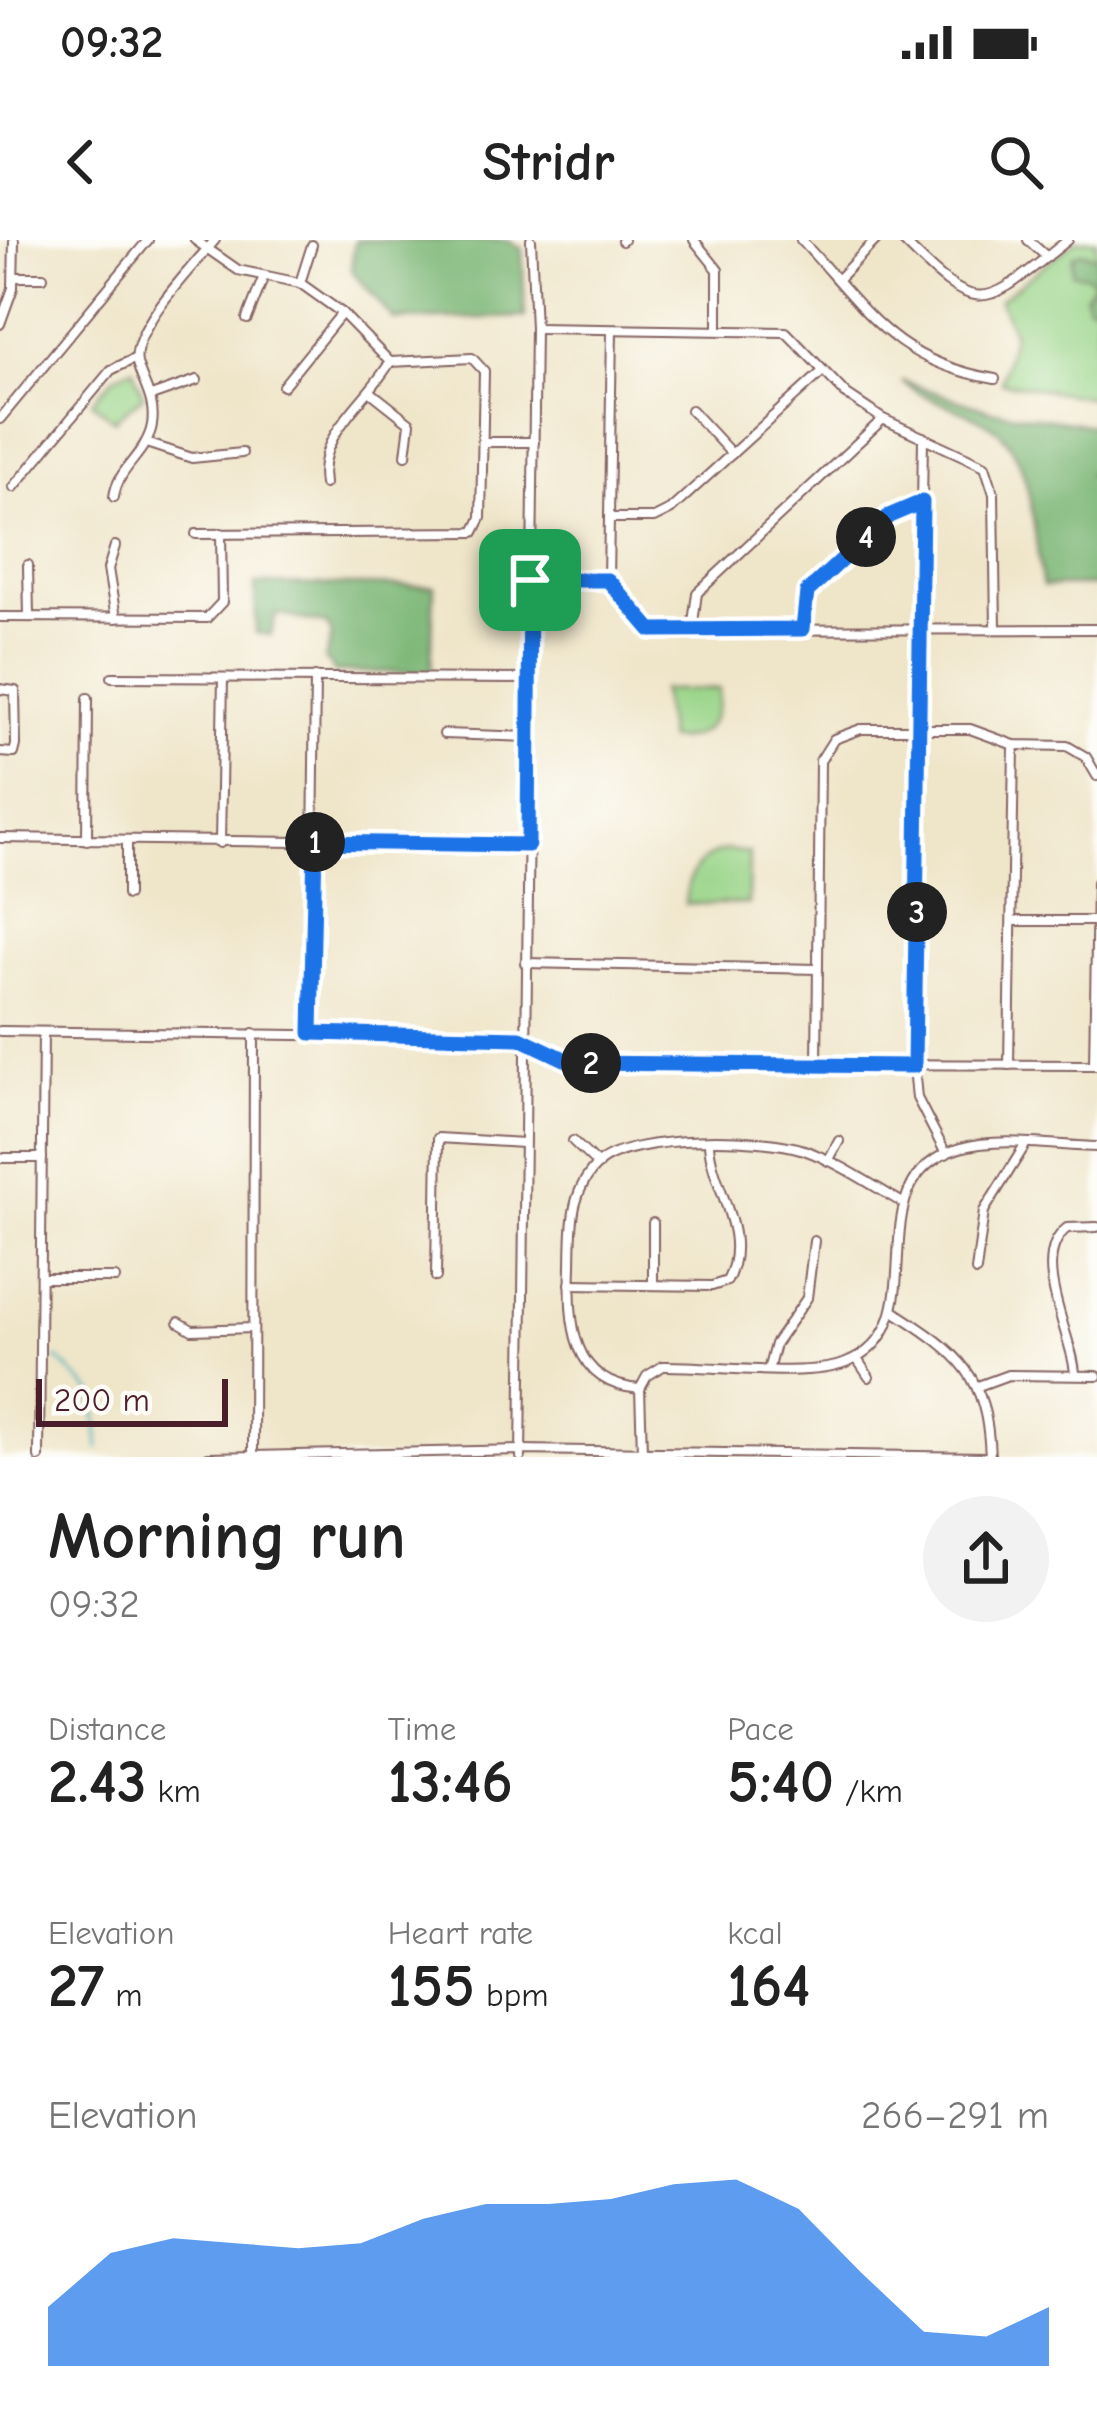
<!DOCTYPE html>
<html lang="en">
<head>
<meta charset="utf-8">
<style>
  body { margin:0; font-family:"Comic Neue",sans-serif; background:#f2f2f2; color:#222; height:100vh; display:flex; flex-direction:column; font-size:45px; white-space:nowrap }
  * { box-sizing:border-box; margin:0 }
  p { font-size:39px; color:#767676 }
  .icon { flex:none; width:66px; height:66px; fill:none; stroke:currentColor; stroke-width:2; stroke-linecap:round; stroke-linejoin:round }
  .map { position:relative; height:1217px; overflow:hidden }
  .details { display:flex; flex-direction:column; background:#fff; flex:1 }
  .details>* { flex:none }
  .scale { position:absolute; left:36px; bottom:30px; width:192px; box-sizing:border-box; padding-left:12px; border:6px solid #4a1f2b; border-top:0; font-size:33px; line-height:42px; white-space:nowrap; color:#4a1f2b; -webkit-text-stroke:9px #fdfcf7; paint-order:stroke }
  .pin { position:absolute; display:grid; place-items:center; width:102px; height:102px; color:#fff; margin:-51px; border-radius:24px; box-shadow:0 6px 18px #0006 }
  .km { position:absolute; width:60px; height:60px; margin:-30px; border-radius:50%; background:#222; color:#fff; font-size:33px; line-height:60px; text-align:center }
  .round { display:grid; place-items:center; flex:none; width:126px; height:126px; border-radius:63px; background:#f2f2f2 }
  .head { display:flex; align-items:center; justify-content:space-between; height:204px; padding:0 48px }
  h1 { font-size:66px; font-weight:600; line-height:90px }
  .metrics { display:grid; grid-template-columns:repeat(3,1fr); gap:18px; height:204px; padding:12px 48px }
  .metrics div { display:grid; align-content:center }
  .metrics b { font-size:60px; font-weight:600 }
  .metrics small { font-size:33px; font-weight:400 }
  .metrics p { font-size:33px }
  .chart { height:336px; padding:24px 48px }
  .chart p { display:flex; justify-content:space-between }
  .chart svg { width:100%; height:216px; margin-top:12px; fill:#1a73e8; opacity:.7 }
  .status { display:flex; justify-content:space-between; align-items:center; height:84px; padding:0 60px; background:#fff; direction:ltr }
  .status svg { height:33px; fill:currentColor }
  header { display:flex; justify-content:space-between; align-items:center; height:156px; padding:0 48px; background:#fff; font-size:54px; font-weight:600 }
  .map>svg:first-child { display:block }
  .green { fill:#99d488; stroke:#727a5a; stroke-width:3 }
  .forest { fill:#7ab674; stroke:#626a50; stroke-width:3 }
  .lines { fill:none; stroke-linecap:round; stroke-linejoin:round }
  .stream { stroke:#41b0bd; stroke-width:3 }
  .minor-casing { stroke:#846462; stroke-width:12 }
  .minor { stroke:#fff; stroke-width:8 }
  .route-casing { stroke:#fff; stroke-width:24 }
  .route { stroke:#1a73e8; stroke-width:15 }
</style>
</head>
<body>
<div class="status"><b>09:32</b><svg viewBox="0 0 49 12"><path d="M0 12V9h3v3zM5 12V6h3v6zM10 12V3h3v9zM15 12V0h3v12zM26 1h20v11H26zM47 4h2v5h-2z"/></svg></div>
<header><svg class="icon" aria-label="back" viewBox="0 0 24 24"><path d="M15 5l-7 7 7 7"/></svg>Stridr<svg class="icon" aria-label="search" viewBox="0 0 24 24"><circle cx="10" cy="10" r="6"/><path d="M15 15l6 6"/></svg></header>
<div class="map">
<svg width="1097" height="1217" viewBox="0 0 1097 1217">
  <rect width="100%" height="100%" fill="#fdfcf7"/>
  <filter id="ink" filterUnits="userSpaceOnUse"><feTurbulence type="fractalNoise" baseFrequency=".00833" numOctaves="2"/><feDisplacementMap in="SourceGraphic" scale="24" xChannelSelector="R" yChannelSelector="G"/><feConvolveMatrix kernelMatrix="1 2 1 2 8 2 1 2 1" color-interpolation-filters="sRGB"/></filter>
  <filter id="wash" filterUnits="userSpaceOnUse"><feTurbulence type="fractalNoise" baseFrequency=".004" numOctaves="4" result="noise"/><feDisplacementMap in="SourceGraphic" scale="48" xChannelSelector="R" yChannelSelector="G"/><feGaussianBlur stdDeviation="2.7" result="paint"/><feColorMatrix in="noise" values="0 0 0 0 0 0 0 0 0 0 0 0 0 0 0 0 0 1.4 0 .05"/><feComposite in="paint" operator="in"/></filter>
  <g filter="url(#wash)">
    <rect width="100%" height="100%" fill="#efe5c9"/>
    <g class="green">
      <polygon points="1077,0 1097,0 1097,159 1001,142 1013,92 999,60"/>
      <polygon points="133,128 143,156 114,180 92,162 115,136"/>
      <path d="M719 449C719 484 703 500 668 500L661 450Z"/>
      <path d="M727 610 749 613 748 664H685C687 635 697 617 727 610Z"/>
    </g>
    <g class="forest">
      <polygon points="355,0 509,0 522,9 525,77 394,80 351,30"/>
      <polygon points="1081,12 1097,16 1096,66 1088,65 1085,55 1093,44 1090,36 1072,33 1073,16"/>
      <path d="M901 141 989 170 1097 186V222L1089 235 1097 237V346H1043C1033 301 1035 215 993 187 964 167 930 164 901 141Z"/>
      <polygon points="255,344 434,346 431,432 335,432 325,420 332,395 327,384 276,374 271,395 256,393"/>
    </g>
    <g class="lines">
      <polyline class="stream" points="57,1118 94,1154 99,1208"/>
    </g>
  </g>
  <g filter="url(#ink)">
    <g class="lines">
      <g class="minor-casing">
        <g id="minor">
          <polyline points="195,0 238,30 300,43 342,73 390,122 472,118 484,131 481,278 474,292 196,294"/>
          <polyline points="694,0 718,30 718,90"/>
          <path d="M801 0C868 71 892 121 995 139"/>
          <path d="M902 0C982 81 983 67 1068 0"/>
          <polyline points="1028,0 1047,17"/>
          <polyline points="622,1 623,0"/>
          <polyline points="14,37 43,37"/>
          <polyline points="838,39 876,0"/>
          <polyline points="300,43 312,5"/>
          <polyline points="247,79 264,36"/>
          <polyline points="0,84 13,48 14,0"/>
          <polyline points="535,88 786,92 847,155 883,179 985,226 994,254 996,389"/>
          <polyline points="283,146 342,73"/>
          <polyline points="372,153 410,183 406,215"/>
          <polyline points="151,156 197,140"/>
          <polyline points="691,170 732,214"/>
          <polyline points="0,179 148,0"/>
          <polyline points="923,197 914,827 917,858 946,914"/>
          <polyline points="484,202 534,202"/>
          <polyline points="146,203 192,218 242,213"/>
          <path d="M324 244C316 194 367 162 390 122"/>
          <polyline points="14,247 111,130 136,118"/>
          <path d="M114 257C117 228 147 214 152 185 156 160 143 145 137 123 130 90 194 25 215 0"/>
          <polyline points="612,278 654,278 670,270 823,131"/>
          <polyline points="115,306 108,329 116,378"/>
          <polyline points="28,325 29,377"/>
          <polyline points="530,340 608,340 651,390 1097,389"/>
          <polyline points="608,340 612,90"/>
          <polyline points="0,377 207,378 222,362 221,293"/>
          <polyline points="803,389 807,352 889,276 922,262"/>
          <polyline points="692,390 697,353 883,179"/>
          <polyline points="112,437 530,439"/>
          <polyline points="0,449 15,451 16,505 14,513 0,512"/>
          <polyline points="444,494 529,497"/>
          <polyline points="0,598 528,605"/>
          <polyline points="87,600 88,458"/>
          <polyline points="220,603 223,438"/>
          <polyline points="127,655 127,600"/>
          <polyline points="1013,681 1097,681"/>
          <polyline points="525,723 818,729"/>
          <polyline points="0,791 514,798 573,823 1097,825"/>
          <polyline points="311,793 315,437"/>
          <polyline points="817,825 820,521 834,499 861,489 970,489 1014,505 1067,506 1086,517 1097,536"/>
          <polyline points="1009,825 1014,505"/>
          <polyline points="1094,825 1097,642"/>
          <polyline points="573,901 598,925"/>
          <polyline points="0,918 42,918"/>
          <polyline points="828,921 839,901"/>
          <polyline points="976,1031 984,971 1024,907"/>
          <polyline points="436,1037 438,898 523,903"/>
          <polyline points="41,1038 115,1038"/>
          <path d="M570 1044 712 1046 727 1041C752 993 712 949 709 904"/>
          <polyline points="653,1045 653,983"/>
          <path d="M895 1072C960 1114 987 1135 990 1217"/>
          <polyline points="179,1082 192,1090 253,1088"/>
          <polyline points="857,1119 869,1137"/>
          <polyline points="769,1127 775,1104 807,1058 814,1001"/>
          <path d="M1075 1135C1075 1100 1027 1019 1067 988L1097 987"/>
          <polyline points="978,1146 1008,1135 1097,1136"/>
          <path d="M640 1149 647 1136 663 1126C710 1125 806 1139 846 1123 944 1085 849 941 960 908 1000 896 1055 906 1097 907"/>
          <path d="M640 1149C570 1144 569 1081 571 1025 572 988 569 951 599 923 633 894 762 896 804 910 838 922 870 944 901 962"/>
          <polyline points="640,1149 642,1211"/>
          <polyline points="39,1217 43,792"/>
          <polyline points="208,1217 521,1210 984,1217"/>
          <polyline points="253,1217 254,793"/>
          <polyline points="521,1217 535,88 531,0"/>
        </g>
      </g>
      <use href="#minor" class="minor"/>
    </g>
  </g>
  <g class="lines" filter="url(#ink)">
    <g class="route-casing">
      <polygon id="route" points="922,262 914,826 573,823 520,798 311,793 315,602 528,605 530,340 608,340 651,390 803,389 807,352 889,276"/>
    </g>
    <use href="#route" class="route"/>
  </g>
</svg>
<div class="scale">200 m</div>
<div class="pin" style="left:530px;top:340px;background:#1e9e55"><svg class="icon" aria-label="arrive" viewBox="0 0 24 24"><path d="M6 21V4h12l-3 4 3 4H6"/></svg></div>
<b class="km" style="left:315px;top:602px">1</b>
<b class="km" style="left:591px;top:823px">2</b>
<b class="km" style="left:917px;top:672px">3</b>
<b class="km" style="left:866px;top:297px">4</b>
</div>
<section class="details">
<div class="head"><div><h1>Morning run</h1><p>09:32</p></div><a class="round"><svg class="icon" aria-label="share" viewBox="0 0 24 24"><path d="M12 15V3M7 8l5-5 5 5M5 13v7h14v-7"/></svg></a></div>
<div class="metrics">
<div><p>Distance</p><b>2.43<small> km</small></b></div>
<div><p>Time</p><b>13:46</b></div>
<div><p>Pace</p><b>5:40<small> /km</small></b></div>
</div>
<div class="metrics">
<div><p>Elevation</p><b>27<small> m</small></b></div>
<div><p>Heart rate</p><b>155<small> bpm</small></b></div>
<div><p>kcal</p><b>164</b></div>
</div>
<div class="chart"><p><span>Elevation</span>266–291 m</p>
<svg viewBox="0 0 160 44" preserveAspectRatio="none"><path d="M0 44V32L10 21L20 18L30 19L40 20L50 19L60 14L70 11L80 11L90 10L100 7L110 6L120 12L130 25L140 37L150 38L160 32V44z"/></svg>
</div>
</section>
</body>
</html>
